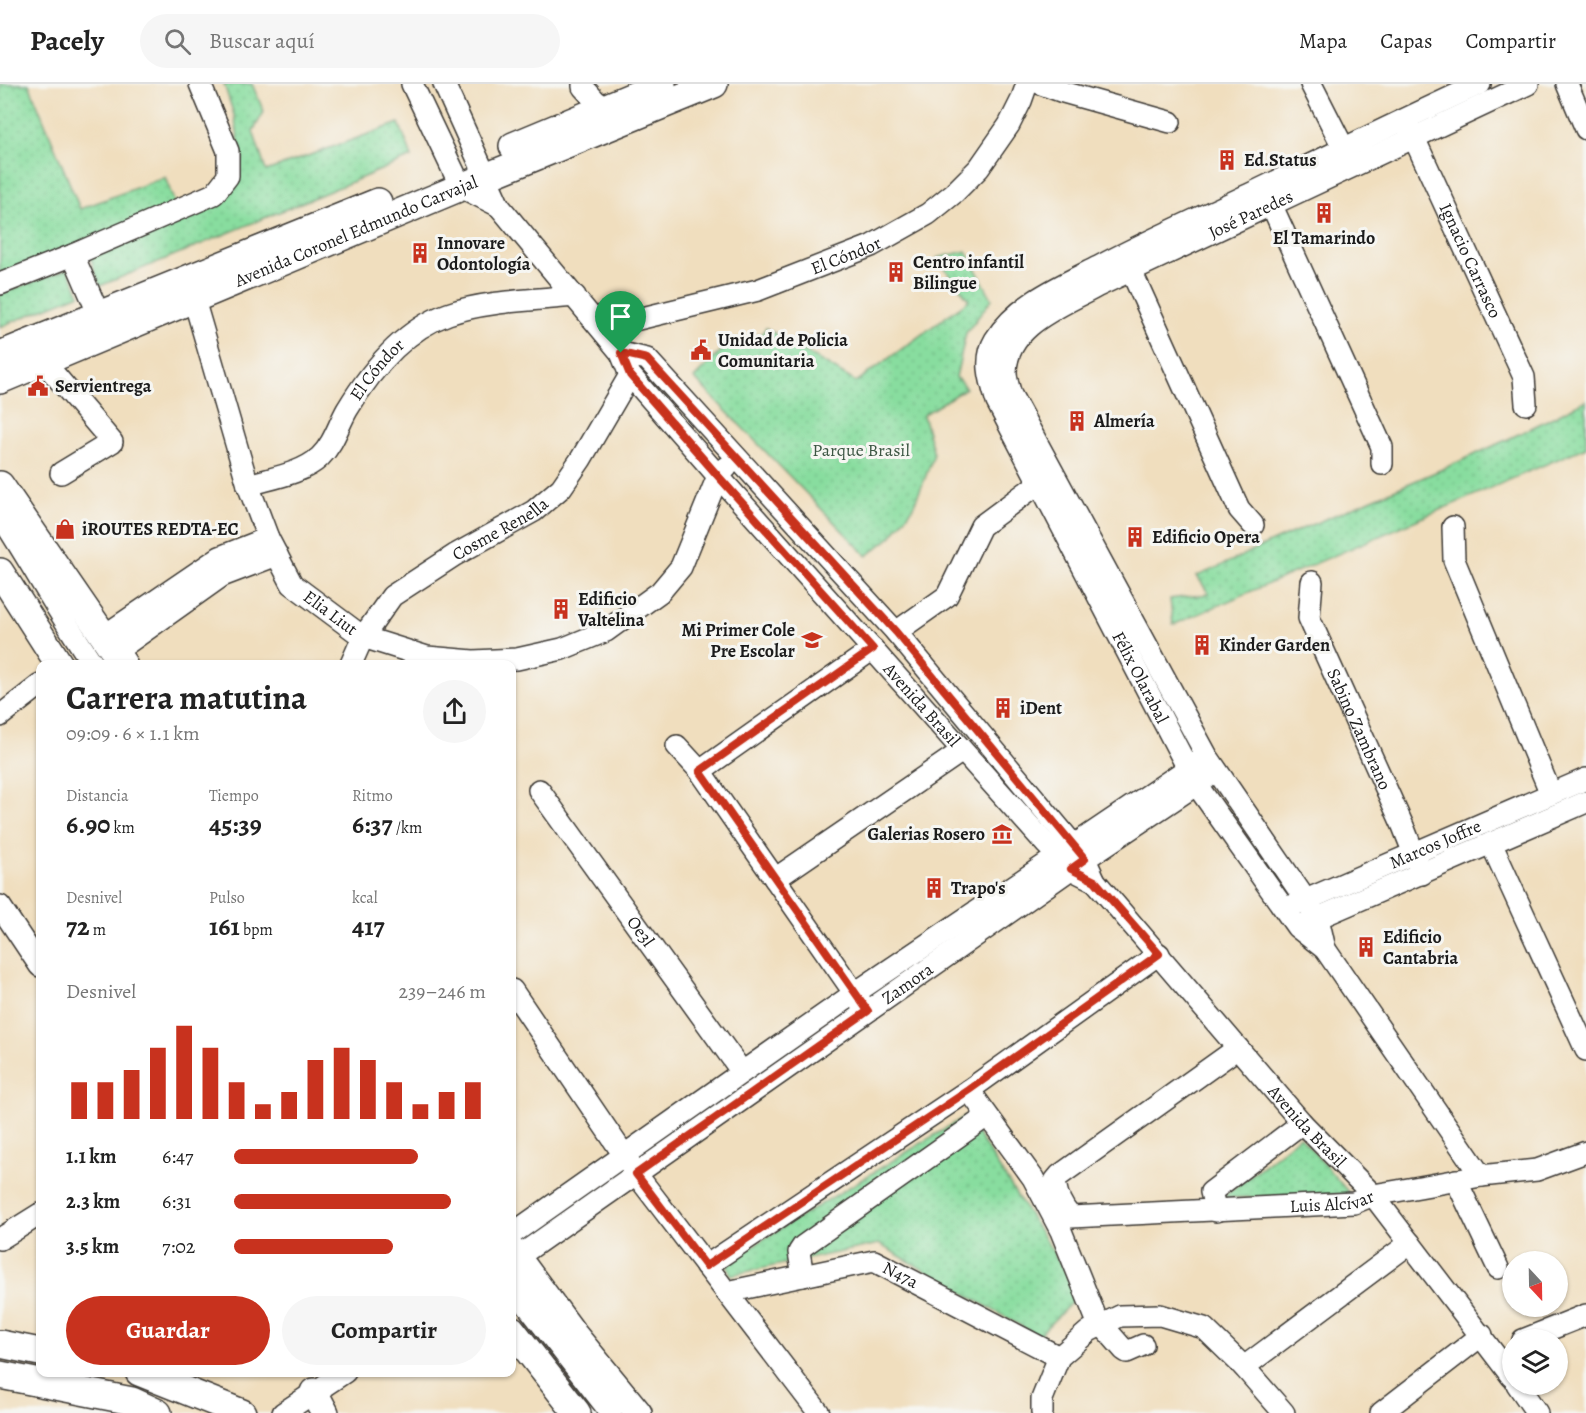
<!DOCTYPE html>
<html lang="es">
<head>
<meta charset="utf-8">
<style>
  body { margin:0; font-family:Alegreya,serif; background:#f6f6f6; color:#222; height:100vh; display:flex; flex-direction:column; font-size:22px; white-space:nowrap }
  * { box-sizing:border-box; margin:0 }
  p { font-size:20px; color:#767676 }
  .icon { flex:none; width:33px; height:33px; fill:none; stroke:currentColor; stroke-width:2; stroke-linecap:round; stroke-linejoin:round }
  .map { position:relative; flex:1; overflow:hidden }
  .panel { position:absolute; left:36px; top:576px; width:480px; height:717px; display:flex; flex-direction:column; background:#fff; border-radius:12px; box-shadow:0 2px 4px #0004 }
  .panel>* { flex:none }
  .needle { width:39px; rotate:158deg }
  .buttons { position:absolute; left:1502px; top:1167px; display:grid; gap:12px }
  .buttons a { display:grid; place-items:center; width:66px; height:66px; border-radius:50%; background:#fff; box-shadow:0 2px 4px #0004; font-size:30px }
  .pin { position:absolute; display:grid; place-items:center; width:51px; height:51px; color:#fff; margin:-62px -26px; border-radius:50% 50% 50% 0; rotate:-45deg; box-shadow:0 0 6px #0007 }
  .pin .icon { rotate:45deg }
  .round { display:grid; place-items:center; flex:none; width:63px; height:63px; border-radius:32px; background:#f6f6f6 }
  .overview { display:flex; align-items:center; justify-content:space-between; height:102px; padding:0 30px }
  h1 { font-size:33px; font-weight:700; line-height:45px }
  .metrics { display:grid; grid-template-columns:repeat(3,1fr); gap:9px; height:102px; padding:6px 30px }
  .metrics div { display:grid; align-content:center }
  .metrics b { font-size:26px; font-weight:700 }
  .metrics small { font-size:16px; font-weight:400 }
  .metrics p { font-size:16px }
  .chart { height:168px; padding:12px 30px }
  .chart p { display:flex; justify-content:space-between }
  .chart svg { width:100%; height:108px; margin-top:6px; stroke:#c8321e; stroke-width:6 }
  .primary-button { display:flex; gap:12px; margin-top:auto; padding:12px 30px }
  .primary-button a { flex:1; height:69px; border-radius:36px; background:#c8321e; color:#fff; font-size:24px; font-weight:700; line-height:69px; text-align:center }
  .primary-button a+a { background:#f6f6f6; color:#222 }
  ul { padding:0 30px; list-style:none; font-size:20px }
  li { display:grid; grid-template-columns:96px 72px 1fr; align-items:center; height:45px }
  li i { height:15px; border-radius:8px; background:#c8321e }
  header { display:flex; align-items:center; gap:36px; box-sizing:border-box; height:84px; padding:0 30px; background:#fff; border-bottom:2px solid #e0e0e0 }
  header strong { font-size:28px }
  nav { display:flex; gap:33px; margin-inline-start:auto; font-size:21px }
  .search { width:420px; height:54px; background:#f6f6f6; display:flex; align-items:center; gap:15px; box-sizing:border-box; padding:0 21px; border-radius:33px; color:#767676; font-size:22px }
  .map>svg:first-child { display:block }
  .park { fill:url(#park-dots); stroke:#527c5e; stroke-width:1.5 }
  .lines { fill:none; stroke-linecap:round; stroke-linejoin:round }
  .minor-casing { stroke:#3c3934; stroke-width:24 }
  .major-casing { stroke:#3c3934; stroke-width:30 }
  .minor { stroke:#fff; stroke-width:21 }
  .major { stroke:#fff; stroke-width:27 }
  .route-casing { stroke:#fff; stroke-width:12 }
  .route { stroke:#c8321e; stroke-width:8 }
  .labels { text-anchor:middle; stroke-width:6; stroke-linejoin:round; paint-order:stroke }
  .poi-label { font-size:18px; font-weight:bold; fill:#1c1c1c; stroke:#f6f6f2; text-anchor:start }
  .street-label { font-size:18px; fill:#1c1c1c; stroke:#f6f6f2 }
  .park-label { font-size:18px; fill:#3c5643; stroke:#f6f6f2 }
</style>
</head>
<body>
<header>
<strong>Pacely</strong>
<div class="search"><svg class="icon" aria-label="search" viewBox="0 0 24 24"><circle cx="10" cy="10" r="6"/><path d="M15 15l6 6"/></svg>Buscar aquí</div>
<nav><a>Mapa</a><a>Capas</a><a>Compartir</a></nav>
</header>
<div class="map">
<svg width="1586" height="1329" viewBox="0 0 1586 1329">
  <defs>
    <pattern id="park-dots" width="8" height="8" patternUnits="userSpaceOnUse" patternTransform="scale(1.5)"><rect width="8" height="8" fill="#88dd9f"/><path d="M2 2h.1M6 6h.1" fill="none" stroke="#75bd88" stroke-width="1.8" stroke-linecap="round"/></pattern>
  </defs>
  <rect width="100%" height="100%" fill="#f6f6f2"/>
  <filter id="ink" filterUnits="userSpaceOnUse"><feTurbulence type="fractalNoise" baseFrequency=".0167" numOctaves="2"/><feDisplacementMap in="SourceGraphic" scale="12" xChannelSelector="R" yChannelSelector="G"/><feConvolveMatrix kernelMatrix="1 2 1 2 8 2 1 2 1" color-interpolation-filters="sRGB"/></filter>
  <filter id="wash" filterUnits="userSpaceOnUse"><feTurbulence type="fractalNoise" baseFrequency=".008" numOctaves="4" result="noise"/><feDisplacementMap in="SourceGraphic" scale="24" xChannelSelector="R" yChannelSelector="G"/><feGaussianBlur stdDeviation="1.35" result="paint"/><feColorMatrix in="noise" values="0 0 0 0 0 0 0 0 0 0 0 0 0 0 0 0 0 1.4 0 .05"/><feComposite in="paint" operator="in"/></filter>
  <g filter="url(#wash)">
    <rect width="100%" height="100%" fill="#f0debe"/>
    <g class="park">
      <polygon points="0,0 29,0 80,125 165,93 176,122 0,192"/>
      <polygon points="224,0 252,0 264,28 253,47 266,87 399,39 412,73 100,202 89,170 230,108 242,76 234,31"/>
      <polygon points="966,167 992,215 966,249 956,293 966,304 923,331 934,370 924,397 912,425 891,453 867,472 694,294 732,256 761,250 766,244 856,298 969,216 937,174"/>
      <polygon points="68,185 80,210 0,243 0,210"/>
      <path d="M1586 316V363L1173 541 1170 515 1209 510 1197 492C1227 480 1255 465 1285 452 1386 409 1489 368 1586 316Z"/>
      <polygon points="966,1032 1080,1210 1038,1252 879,1160 731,1191 726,1178"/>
      <polygon points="1300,1052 1350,1110 1222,1114"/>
    </g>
  </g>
  <g filter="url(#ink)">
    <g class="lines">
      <g class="minor-casing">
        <g id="minor">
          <polyline points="412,0 461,103 499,122"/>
          <path id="s1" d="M444 0 499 122 621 269 630 291 718 392 1046 760 1071 785 1095 797"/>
          <polyline points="583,0 583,3 603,25 609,38"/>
          <polyline points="1041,0 1063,8 1170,38"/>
          <polyline points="1311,0 1343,63"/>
          <path id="s2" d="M1480 0C1403 35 1327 73 1250 110 1199 134 1147 157 1098 183 1062 201 1017 220 995 256 983 276 991 298 997 318L1196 700 1297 843 1325 865 1481 1092"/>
          <polyline points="1567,0 1586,45"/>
          <path id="s3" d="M1409 43 1524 293 1526 320"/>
          <polyline points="1266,109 1382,363 1382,380"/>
          <polyline points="73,171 99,231"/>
          <polyline points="1125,173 1239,425 1253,441"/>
          <polyline points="0,200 73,171 214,110 228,92 228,67 200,0"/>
          <path id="s4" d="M187 203 197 226 248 401 268 454 292 500 363 553 427 573 473 577 517 575 562 565 606 547 660 508 681 483 718 392 727 383"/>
          <path id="s5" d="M601 244 758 206 871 162 928 130 954 109 979 84 1009 41 1021 17 1027 0"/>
          <path id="s6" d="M621 269 647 275 896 548 1085 775 1095 797 1302 1039 1373 1111 1512 1293"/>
          <polyline points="44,278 112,358 61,389"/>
          <path id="s7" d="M248 401C271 394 302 390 320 373 334 359 338 342 347 326 371 286 403 246 448 230 484 217 536 216 575 212"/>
          <path d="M0 431C32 480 60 532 93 580"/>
          <polyline points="1453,443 1454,476 1551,710"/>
          <path id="s8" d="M1312 498 1309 534 1403 742 1422 790"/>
          <polyline points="896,548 947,512 981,442 1039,399"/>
          <polyline points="104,552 220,473 268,454"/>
          <polyline points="115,568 222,492 277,471"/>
          <path id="s9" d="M351 580 363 553 392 512 455 471 534 427 561 404 581 375 630 291"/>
          <polyline points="0,632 40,601"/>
          <polyline points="677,662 700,687 862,920"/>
          <polyline points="700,687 873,565"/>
          <path id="s10" d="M539 706 742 988"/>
          <polyline points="1491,759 1586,966"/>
          <polyline points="775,795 962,667"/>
          <polyline points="0,822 40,882"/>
          <path id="s11" d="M1292 822 1586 695"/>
          <polyline points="1306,839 1586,718"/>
          <path id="s12" d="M1325 865 1318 834 1207 672 1011 311C1009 304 1006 296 1006 288 1006 242 1062 222 1096 203L1528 0"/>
          <polyline points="512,906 643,1099 819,1329"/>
          <path id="s13" d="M1238 964 1060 1091 1055 1097C1057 1112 1061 1122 1071 1133L1354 1119 1373 1111 1397 1107 1481 1092 1537 1086 1586 1068"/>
          <polyline points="969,1006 1033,1094 1061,1147 1096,1234 1124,1266 1127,1268 1143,1261"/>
          <polyline points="1456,1096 1498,1184"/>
          <polyline points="1216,1127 1211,1108 1302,1039"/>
          <polyline points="512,1150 855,909 1199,677"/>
          <polyline points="0,1155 40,1130"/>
          <path id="s14" d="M512 1177 1085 775 1206 694"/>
          <polyline points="706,1182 969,1006 1159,870"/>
          <polyline points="803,1192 799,1168 803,1162 987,1032"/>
          <polyline points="512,1202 611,1329"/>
          <path id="s15" d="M727 1208 874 1177 1059 1273"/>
          <polyline points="1523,1256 1586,1231"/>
          <polyline points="1244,1283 1410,1159"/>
          <polyline points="1517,1300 1537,1329"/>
          <polyline points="283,1329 345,1288"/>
          <polyline points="1042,1329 1042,1315 1059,1273 1089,1247 1120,1232 1160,1231 1204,1244 1244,1283 1284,1329"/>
          <polyline points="1381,1329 1482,1251"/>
        </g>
      </g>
      <g class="major-casing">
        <g id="major">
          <polyline points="513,62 662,0"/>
          <polyline points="0,271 378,118"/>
          <path id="s16" d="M0 296 461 103 714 0"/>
          <polyline points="0,401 123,580"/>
          <polyline points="0,488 59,580"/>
          <polyline points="512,1167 574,1251 638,1329"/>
          <polyline points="512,1246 577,1329"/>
          <polyline points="0,1260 40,1268"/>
          <polyline points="139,1288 242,1329"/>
          <polyline points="0,1291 132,1317 158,1329"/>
          <polyline points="314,1308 325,1329"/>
        </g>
      </g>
      <use href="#minor" class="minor"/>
      <use href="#major" class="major"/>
    </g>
  </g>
  <g class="lines" filter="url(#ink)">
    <g class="route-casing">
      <polygon id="route" points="621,269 647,275 896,548 1085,775 1071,785 1095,797 1159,870 969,1006 706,1182 636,1090 868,927 700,687 873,565 718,392 630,291"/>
    </g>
    <use href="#route" class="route"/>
  </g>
  <defs>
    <g id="building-bare" transform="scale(1.62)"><path d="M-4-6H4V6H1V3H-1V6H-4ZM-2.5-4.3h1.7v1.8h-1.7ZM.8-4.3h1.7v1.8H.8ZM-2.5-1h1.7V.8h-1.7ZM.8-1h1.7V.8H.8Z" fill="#c8321e" stroke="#f6f6f2" stroke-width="2.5" paint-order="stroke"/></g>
    <g id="civic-bare" transform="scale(1.62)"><path d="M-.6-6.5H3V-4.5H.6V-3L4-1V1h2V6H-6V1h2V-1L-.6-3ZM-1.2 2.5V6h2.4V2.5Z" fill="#c8321e" stroke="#f6f6f2" stroke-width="2.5" paint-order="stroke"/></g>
    <g id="shop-bare" transform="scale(1.62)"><path d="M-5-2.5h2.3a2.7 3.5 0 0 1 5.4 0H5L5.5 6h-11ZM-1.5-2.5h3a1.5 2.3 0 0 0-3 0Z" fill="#c8321e" stroke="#f6f6f2" stroke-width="2.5" paint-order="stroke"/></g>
    <g id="school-bare" transform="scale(1.62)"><path d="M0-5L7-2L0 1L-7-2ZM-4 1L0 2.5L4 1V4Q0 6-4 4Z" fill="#c8321e" stroke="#f6f6f2" stroke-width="2.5" paint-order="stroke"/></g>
    <g id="museum-bare" transform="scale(1.62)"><path d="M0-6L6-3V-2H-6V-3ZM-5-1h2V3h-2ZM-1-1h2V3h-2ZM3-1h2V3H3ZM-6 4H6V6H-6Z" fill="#c8321e" stroke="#f6f6f2" stroke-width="2.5" paint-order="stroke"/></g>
  </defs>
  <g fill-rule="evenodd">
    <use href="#building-bare" x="1227" y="76"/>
    <use href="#building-bare" x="1324" y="129"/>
    <use href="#building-bare" x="420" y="169"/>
    <use href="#building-bare" x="896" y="188"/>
    <use href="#civic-bare" x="701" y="266"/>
    <use href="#civic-bare" x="38" y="302"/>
    <use href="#building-bare" x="1077" y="337"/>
    <use href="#shop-bare" x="65" y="445"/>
    <use href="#building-bare" x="1135" y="453"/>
    <use href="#building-bare" x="561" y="525"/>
    <use href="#school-bare" x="812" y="556"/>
    <use href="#building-bare" x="1202" y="561"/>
    <use href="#building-bare" x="1003" y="624"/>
    <use href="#museum-bare" x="1002" y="750"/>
    <use href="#building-bare" x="934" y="804"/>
    <use href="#building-bare" x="1366" y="863"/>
  </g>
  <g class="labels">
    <g class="poi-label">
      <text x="1244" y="82">Ed.Status</text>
      <text x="1324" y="160" text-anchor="middle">El Tamarindo</text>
      <text x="437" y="165">Innovare<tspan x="437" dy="21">Odontología</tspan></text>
      <text x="913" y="184">Centro infantil<tspan x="913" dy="21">Bilingue</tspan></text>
      <text x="718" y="262">Unidad de Policia<tspan x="718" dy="21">Comunitaria</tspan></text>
      <text x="55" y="308">Servientrega</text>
      <text x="1094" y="343">Almería</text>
      <text x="82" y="451">iROUTES REDTA-EC</text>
      <text x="1152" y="459">Edificio Opera</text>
      <text x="578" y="521">Edificio<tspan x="578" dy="21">Valtelina</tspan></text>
      <text x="795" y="552" text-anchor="end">Mi Primer Cole<tspan x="795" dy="21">Pre Escolar</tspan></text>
      <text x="1219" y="567">Kinder Garden</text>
      <text x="1020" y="630">iDent</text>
      <text x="985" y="756" text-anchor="end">Galerias Rosero</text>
      <text x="951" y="810">Trapo's</text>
      <text x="1383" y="859">Edificio<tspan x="1383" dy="21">Cantabria</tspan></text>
    </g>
    <g class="street-label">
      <text dy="6" stroke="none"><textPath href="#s12" startOffset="964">José Paredes</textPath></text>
      <text dy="6" stroke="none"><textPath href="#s16" startOffset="386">Avenida Coronel Edmundo Carvajal</textPath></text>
      <text dy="6" stroke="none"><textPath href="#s5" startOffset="256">El Cóndor</textPath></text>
      <text dy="6" stroke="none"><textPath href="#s3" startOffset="147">Ignacio Carrasco</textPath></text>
      <text dy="6" stroke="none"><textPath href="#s7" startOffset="183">El Cóndor</textPath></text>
      <text dy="6" stroke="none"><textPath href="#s9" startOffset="207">Cosme Renella</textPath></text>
      <text dy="6" stroke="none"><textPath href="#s4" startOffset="364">Elia Liut</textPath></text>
      <text dy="6" stroke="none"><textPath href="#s2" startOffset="926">Félix Olarabal</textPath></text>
      <text dy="6" stroke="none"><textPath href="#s1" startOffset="789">Avenida Brasil</textPath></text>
      <text dy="6" stroke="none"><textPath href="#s8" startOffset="158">Sabino Zambrano</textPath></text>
      <text dy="6" stroke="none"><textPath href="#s11" startOffset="156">Marcos Joffre</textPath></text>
      <text dy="6" stroke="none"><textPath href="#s10" startOffset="174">Oe3l</textPath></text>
      <text dy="6" stroke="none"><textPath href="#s14" startOffset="483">Zamora</textPath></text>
      <text dy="6" stroke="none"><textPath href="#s6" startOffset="1040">Avenida Brasil</textPath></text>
      <text dy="6" stroke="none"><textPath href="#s13" startOffset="528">Luis Alcívar</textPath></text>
      <text dy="6" stroke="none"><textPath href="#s15" startOffset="180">N47a</textPath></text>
    </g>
    <g class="park-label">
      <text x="861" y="372">Parque Brasil</text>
    </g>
  </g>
</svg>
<div class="buttons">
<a><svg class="needle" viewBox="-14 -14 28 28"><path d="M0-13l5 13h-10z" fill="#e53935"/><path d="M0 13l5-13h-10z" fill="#767676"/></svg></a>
<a><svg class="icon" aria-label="layers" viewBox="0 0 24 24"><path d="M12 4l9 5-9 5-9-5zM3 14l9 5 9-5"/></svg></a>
</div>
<div class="pin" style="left:621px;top:269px;background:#1e9e55"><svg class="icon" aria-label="arrive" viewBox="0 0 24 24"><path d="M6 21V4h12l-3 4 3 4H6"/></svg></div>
<section class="panel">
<div class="overview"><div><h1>Carrera matutina</h1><p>09:09 · 6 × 1.1 km</p></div><a class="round"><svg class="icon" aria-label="share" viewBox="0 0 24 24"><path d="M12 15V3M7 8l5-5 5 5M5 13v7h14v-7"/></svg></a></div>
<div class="metrics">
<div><p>Distancia</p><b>6.90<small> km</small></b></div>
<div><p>Tiempo</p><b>45:39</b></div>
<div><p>Ritmo</p><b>6:37<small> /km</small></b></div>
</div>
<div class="metrics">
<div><p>Desnivel</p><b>72<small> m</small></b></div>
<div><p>Pulso</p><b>161<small> bpm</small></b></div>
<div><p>kcal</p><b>417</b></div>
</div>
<div class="chart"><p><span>Desnivel</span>239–246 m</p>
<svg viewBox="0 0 160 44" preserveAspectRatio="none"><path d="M5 44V29M15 44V29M25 44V24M35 44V15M45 44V6M55 44V15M65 44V29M75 44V38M85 44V33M95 44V20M105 44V15M115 44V20M125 44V29M135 44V38M145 44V33M155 44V29"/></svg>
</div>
<ul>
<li><b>1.1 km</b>6:47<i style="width:73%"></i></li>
<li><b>2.3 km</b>6:31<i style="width:86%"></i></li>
<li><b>3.5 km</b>7:02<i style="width:63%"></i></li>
</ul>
<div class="primary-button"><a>Guardar</a><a>Compartir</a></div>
</section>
</div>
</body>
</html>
